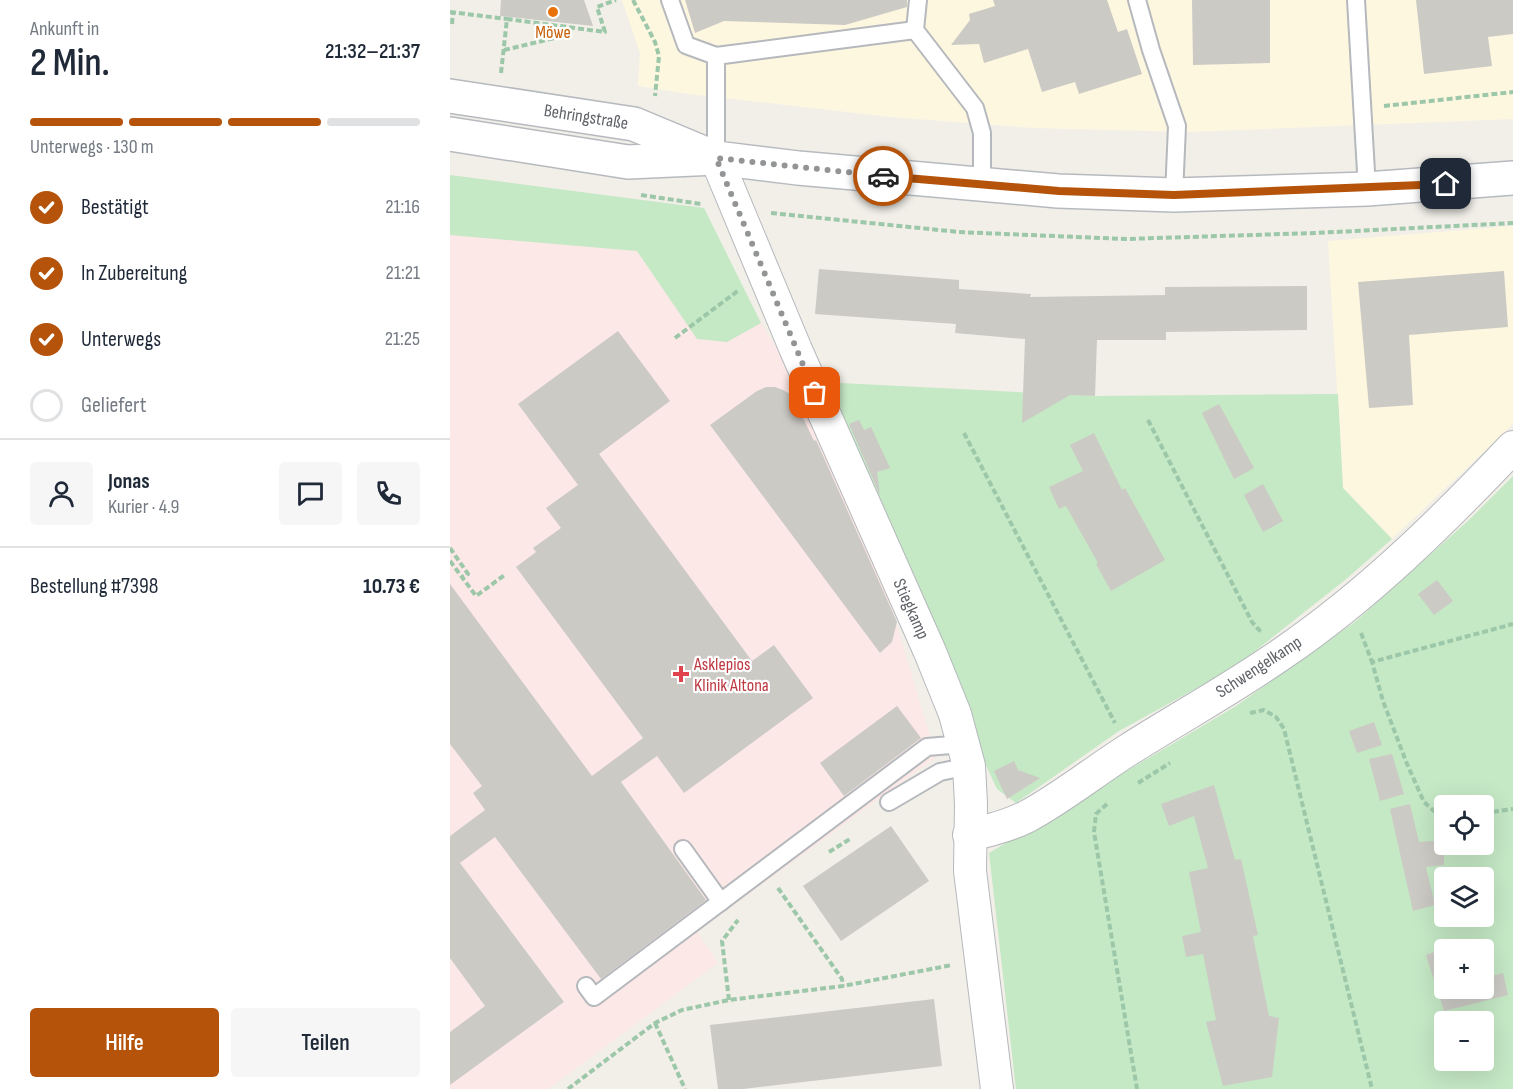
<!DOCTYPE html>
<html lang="de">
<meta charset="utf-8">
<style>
body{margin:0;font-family:"Sofia Sans Condensed",sans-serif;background:#f6f6f7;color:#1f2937;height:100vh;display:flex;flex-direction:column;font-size:22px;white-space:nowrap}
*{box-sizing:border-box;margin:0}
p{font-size:20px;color:#747a83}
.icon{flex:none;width:33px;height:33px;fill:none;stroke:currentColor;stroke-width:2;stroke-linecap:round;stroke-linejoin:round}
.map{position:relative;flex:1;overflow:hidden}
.drawer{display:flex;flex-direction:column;background:#fff;width:450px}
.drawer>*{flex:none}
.tools{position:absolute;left:984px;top:795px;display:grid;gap:12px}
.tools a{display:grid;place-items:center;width:60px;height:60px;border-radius:6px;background:#fff;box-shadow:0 6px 24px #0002;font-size:30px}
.pin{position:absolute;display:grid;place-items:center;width:51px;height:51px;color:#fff;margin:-26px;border-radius:12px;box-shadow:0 3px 9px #0006}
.courier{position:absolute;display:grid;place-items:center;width:60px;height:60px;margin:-30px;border:4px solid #b45309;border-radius:50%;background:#fff;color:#222;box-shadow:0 2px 8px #0007}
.summary em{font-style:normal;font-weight:600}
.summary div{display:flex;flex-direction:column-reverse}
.summary{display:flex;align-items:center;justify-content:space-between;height:102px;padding:0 30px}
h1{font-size:39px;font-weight:600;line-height:45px}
.bar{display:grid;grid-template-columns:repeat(4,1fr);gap:9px 6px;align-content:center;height:72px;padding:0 30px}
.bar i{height:8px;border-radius:4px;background:#e0e1e3}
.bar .on{background:#b45309}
.bar p{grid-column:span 4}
.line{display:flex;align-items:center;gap:15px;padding:0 30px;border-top:2px solid #e0e1e3}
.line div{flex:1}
.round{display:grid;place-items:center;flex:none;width:63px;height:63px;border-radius:6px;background:#f6f6f7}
ol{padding:0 30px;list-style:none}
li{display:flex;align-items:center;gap:18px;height:66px}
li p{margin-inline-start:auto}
li .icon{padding:6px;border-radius:50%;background:#b45309;color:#fff;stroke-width:4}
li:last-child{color:#747a83}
li i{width:33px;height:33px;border:3px solid #e0e1e3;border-radius:50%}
.button{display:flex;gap:12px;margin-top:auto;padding:12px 30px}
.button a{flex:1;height:69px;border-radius:6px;background:#b45309;color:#fff;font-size:24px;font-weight:600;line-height:69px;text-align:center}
.button a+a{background:#f6f6f7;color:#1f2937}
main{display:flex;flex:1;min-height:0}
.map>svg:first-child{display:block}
.commercial{fill:#fef7e0}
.medical{fill:#fce8e6}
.green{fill:#c5e8c5;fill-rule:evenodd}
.building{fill:#cccac5}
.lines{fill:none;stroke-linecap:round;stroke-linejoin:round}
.lane-casing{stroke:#b5b8bc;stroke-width:20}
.street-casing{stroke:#b5b8bc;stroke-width:34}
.secondary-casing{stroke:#b6babf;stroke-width:36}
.path{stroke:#9cc7a9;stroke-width:4;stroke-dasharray:6 3;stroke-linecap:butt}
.lane{stroke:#fff;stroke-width:16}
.street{stroke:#fff;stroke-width:32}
.secondary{stroke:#fff;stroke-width:33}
.done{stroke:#929495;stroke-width:6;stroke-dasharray:0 10.8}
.route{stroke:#b45309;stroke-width:8}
.food-dot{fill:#e8710a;stroke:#fff;stroke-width:2}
.health-dot{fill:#e0444e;stroke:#fff;stroke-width:2}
.labels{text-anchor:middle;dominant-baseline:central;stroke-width:4.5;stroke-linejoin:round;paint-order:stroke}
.food-label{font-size:18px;fill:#c56008;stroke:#fff}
.street-label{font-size:18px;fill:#5f6368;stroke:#fff}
.health-label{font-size:18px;fill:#be3a42;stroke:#fff;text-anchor:start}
</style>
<main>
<section class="drawer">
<div class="summary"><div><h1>2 Min.</h1><p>Ankunft in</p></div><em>21:32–21:37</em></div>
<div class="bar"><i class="on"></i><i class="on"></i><i class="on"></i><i></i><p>Unterwegs · 130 m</p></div>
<ol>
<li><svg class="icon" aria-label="check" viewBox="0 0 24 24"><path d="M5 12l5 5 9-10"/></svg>Bestätigt<p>21:16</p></li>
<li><svg class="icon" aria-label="check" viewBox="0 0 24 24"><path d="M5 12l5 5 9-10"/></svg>In Zubereitung<p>21:21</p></li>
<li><svg class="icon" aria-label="check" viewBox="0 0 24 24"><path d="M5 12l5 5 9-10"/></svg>Unterwegs<p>21:25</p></li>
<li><i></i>Geliefert</li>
</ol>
<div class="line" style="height:108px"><a class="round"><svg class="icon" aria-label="person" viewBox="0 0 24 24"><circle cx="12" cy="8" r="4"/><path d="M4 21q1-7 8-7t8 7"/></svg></a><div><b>Jonas</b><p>Kurier · 4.9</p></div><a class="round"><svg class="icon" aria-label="chat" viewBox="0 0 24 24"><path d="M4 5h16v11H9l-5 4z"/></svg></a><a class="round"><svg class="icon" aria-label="phone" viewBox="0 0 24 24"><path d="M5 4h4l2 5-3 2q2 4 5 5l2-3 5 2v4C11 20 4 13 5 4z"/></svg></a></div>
<div class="line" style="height:78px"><div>Bestellung #7398</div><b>10.73 €</b></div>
<div class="button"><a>Hilfe</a><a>Teilen</a></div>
</section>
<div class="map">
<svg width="1063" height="1089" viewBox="0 0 1063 1089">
<rect width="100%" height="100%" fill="#f1efe8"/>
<g class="commercial">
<polygon points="172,0 1063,0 1063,119 739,132 583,128 440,117 239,94 188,86 190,53"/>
<polygon points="1063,226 1063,424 942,539 893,488 878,241"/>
</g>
<polygon class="medical" points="0,184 278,279 311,323 350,385 437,591 486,757 247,932 268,963 98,1089 0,1089"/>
<g class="green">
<polygon points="0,175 254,208 311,323 277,342 247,339 187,251 0,235"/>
<polygon points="370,382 645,396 888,394 893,488 942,539 895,580 785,667 669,731 566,803 547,789 521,733"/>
<path d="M 1063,476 L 1063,1089 L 566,1089 L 539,853 L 786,706 L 906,621 L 1019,520 ZM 994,806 L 1034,806 L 1034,844 L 994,844 ZM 994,878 L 1034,878 L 1034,916 L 994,916 ZM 994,950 L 1034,950 L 1034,988 L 994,988 ZM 994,1022 L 1034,1022 L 1034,1060 L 994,1060 Z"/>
</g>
<g class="building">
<polygon points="51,0 134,0 143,26 50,16"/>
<polygon points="235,0 457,0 457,7 395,25 274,21 245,33"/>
<polygon points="543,0 657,0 668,32 677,29 692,74 629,94 625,82 592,92 578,49 534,63 529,44 501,45 520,20 519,14 545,6"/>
<polygon points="742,0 820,0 820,63 743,65"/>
<polygon points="966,0 1063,0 1063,34 1038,37 1042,66 974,74"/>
<polygon points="369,269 509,280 509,289 581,294 580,297 715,295 715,287 857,286 857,330 716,332 716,340 647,340 645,396 620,395 572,423 575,339 505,333 506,324 365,314"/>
<polygon points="1054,271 1058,327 959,335 963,405 919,408 908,282"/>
<polygon points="168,331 220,401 149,454 302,661 324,645 363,698 234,793 207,756 171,782 256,900 151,979 45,837 10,863 114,1002 0,1085 0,1032 35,1006 0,958 0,836 35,810 23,793 32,786 0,744 0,584 142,776 193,738 66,567 86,552 83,548 111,528 96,508 128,485 68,404"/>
<polygon points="316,387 325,387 333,390 340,394 345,401 364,441 366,440 447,622 442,642 430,653 260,425 307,391"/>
<polygon points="769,404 804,468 784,479 752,413"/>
<polygon points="409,420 414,430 421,427 440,468 427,472 430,495 399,424"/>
<polygon points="644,433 672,490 675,488 715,560 661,591 646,564 648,563 616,506 609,509 599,487 633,471 620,445"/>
<polygon points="813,484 833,521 813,532 794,495"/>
<polygon points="987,580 1003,601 984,615 968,594"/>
<polygon points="447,706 471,738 394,796 370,763"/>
<polygon points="924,722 932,745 907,753 899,731"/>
<polygon points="942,754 954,794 930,801 919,759"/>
<polygon points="564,761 568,770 590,778 557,799 544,771"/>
<polygon points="764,785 785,860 791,859 808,935 803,936 819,1016 829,1018 822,1077 773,1086 756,1022 766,1020 753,954 736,957 732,936 751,932 739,872 758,868 744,816 719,826 711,804"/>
<polygon points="960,804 969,842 994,840 994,865 976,867 985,905 963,911 940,809"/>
<polygon points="441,826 479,881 391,941 353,886"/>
<polygon points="999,947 1000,950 994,950 994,988 1034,988 1034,978 1053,973 1058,995 994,1011 976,955"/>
<polygon points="484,999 492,1066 293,1089 268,1089 260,1025"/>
</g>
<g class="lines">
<g class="lane-casing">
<g id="lane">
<polyline points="220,0 236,45 266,56"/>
<polyline points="468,0 465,30 525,108 532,133 532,185"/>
<polyline points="687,0 701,50 727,126 724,195"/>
<polyline points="906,0 917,189"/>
<polyline points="266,158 266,56 465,30"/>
<polyline points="439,802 490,772 519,766"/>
<polyline points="233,849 271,902"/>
<polyline points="136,986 144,997 477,747 513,744"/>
</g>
</g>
<g class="street-casing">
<g id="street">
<polyline points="266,158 346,350 480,652 505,714 519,766 521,804 520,871 547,1089"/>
<path d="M 519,835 C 538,831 558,826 576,817 C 610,799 645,771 678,750 C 730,717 783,688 833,653 C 918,595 992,522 1063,447"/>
</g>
</g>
<g class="secondary-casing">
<g id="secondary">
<polyline points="0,96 184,124 256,154"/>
<polyline points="0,134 178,162 266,158 348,168 608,191 724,195 917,189 1063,178"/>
</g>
</g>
<g class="path">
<polyline points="183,0 205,42 209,56 205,96"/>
<polyline points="0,12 57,19"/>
<polyline points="2,24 3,12"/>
<polyline points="54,50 109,37 110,27"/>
<polyline points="51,73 57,19 155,32 147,7 166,0"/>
<polyline points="934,106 1063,92"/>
<polyline points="191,195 251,204"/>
<polyline points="321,213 509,232 676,239 865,233 1063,223"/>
<polyline points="225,338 289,290"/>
<polyline points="698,420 802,622 812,633"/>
<polyline points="514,433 665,723"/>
<polyline points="0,548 18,574 12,577"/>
<polyline points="0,561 26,596 56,574"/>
<polyline points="911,633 922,662"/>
<polyline points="800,713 814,710 826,717 834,729 922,1089"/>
<polyline points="688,783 720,763"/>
<polyline points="657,804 646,814 644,832 687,1089"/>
<polyline points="1034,813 1063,809"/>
<polyline points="994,815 985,812 974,802 957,764 933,701 922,662 1063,624"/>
<polyline points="379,852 400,839"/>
<polyline points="328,888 392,979 393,986"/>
<polyline points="279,1000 272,941 288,920"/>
<polyline points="205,1023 235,1089"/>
<polyline points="118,1089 205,1023 232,1010 279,1000 393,986 502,965"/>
</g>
<use href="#lane" class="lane"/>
<use href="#street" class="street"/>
<use href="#secondary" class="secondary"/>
</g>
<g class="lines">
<polyline class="done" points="365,393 266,158 433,176"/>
<polyline class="route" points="433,176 609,191 724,195 996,184"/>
</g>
<circle class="food-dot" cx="103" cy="12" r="6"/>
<path class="health-dot" d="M228 665h6v6h6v6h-6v6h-6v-6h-6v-6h6z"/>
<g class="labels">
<g class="food-label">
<text x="103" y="32">Möwe</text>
</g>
<g class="street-label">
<text transform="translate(136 117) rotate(9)">Behringstraße</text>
<text transform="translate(461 609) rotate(66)">Stiegkamp</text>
<text transform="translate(809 667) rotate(-33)">Schwengelkamp</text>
</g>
<g class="health-label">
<text x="244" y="664">Asklepios<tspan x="244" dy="21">Klinik Altona</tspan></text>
</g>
</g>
</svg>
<div class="tools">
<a><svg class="icon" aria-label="locate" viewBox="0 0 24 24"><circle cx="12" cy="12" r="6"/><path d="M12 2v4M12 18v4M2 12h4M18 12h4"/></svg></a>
<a><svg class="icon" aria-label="layers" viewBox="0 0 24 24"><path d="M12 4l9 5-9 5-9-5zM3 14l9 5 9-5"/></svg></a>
<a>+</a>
<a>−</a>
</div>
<div class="pin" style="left:365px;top:393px;background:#ea580c"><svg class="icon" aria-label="bag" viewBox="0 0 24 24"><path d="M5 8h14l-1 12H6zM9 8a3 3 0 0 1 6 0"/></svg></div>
<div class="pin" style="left:996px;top:184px;background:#1f2937"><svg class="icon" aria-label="home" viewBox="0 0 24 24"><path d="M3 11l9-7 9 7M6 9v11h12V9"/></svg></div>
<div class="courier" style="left:433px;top:176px"><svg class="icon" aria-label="car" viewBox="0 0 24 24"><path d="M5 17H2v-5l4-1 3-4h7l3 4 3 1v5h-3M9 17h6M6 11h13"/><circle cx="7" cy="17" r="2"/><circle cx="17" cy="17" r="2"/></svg></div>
</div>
</main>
